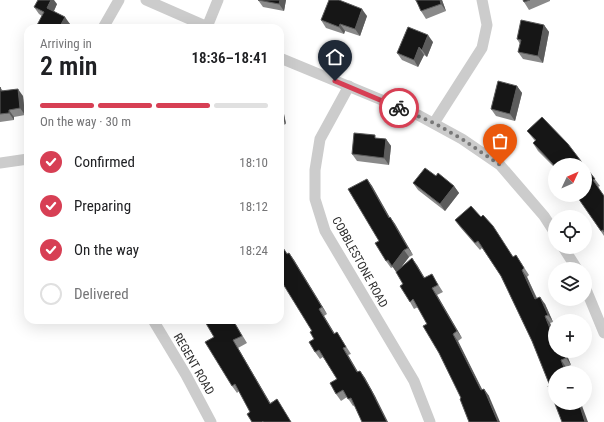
<!DOCTYPE html>
<meta charset="utf-8">
<style>
body{margin:0;font-family:"Roboto Condensed",sans-serif;background:#f2f2f2;color:#202124;height:100vh;display:flex;flex-direction:column;font-size:15px;white-space:nowrap}
*{box-sizing:border-box;margin:0}
p{font-size:13px;color:#757577}
.icon{flex:none;width:22px;height:22px;fill:none;stroke:currentColor;stroke-width:2;stroke-linecap:round;stroke-linejoin:round}
.map{position:relative;flex:1;overflow:hidden}
.panel{position:absolute;left:24px;top:24px;width:260px;height:300px;display:flex;flex-direction:column;background:#fff;border-radius:12px;box-shadow:0 4px 16px #0002}
.panel>*{flex:none}
.needle{width:26px;rotate:46deg}
.fabs{position:absolute;left:548px;top:158px;display:grid;gap:8px}
.fabs a{display:grid;place-items:center;width:44px;height:44px;border-radius:50%;background:#fff;box-shadow:0 4px 16px #0002;font-size:20px}
.pin{position:absolute;display:grid;place-items:center;width:34px;height:34px;color:#fff;margin:-41px -17px;border-radius:50% 50% 50% 0;rotate:-45deg;box-shadow:0 0 4px #0007}
.pin .icon{rotate:45deg}
.courier{position:absolute;display:grid;place-items:center;width:40px;height:40px;margin:-20px;border:3px solid #d73f54;border-radius:50%;background:#fff;color:#222;box-shadow:0 1px 5px #0007}
.overview em{font-style:normal;font-weight:600}
.overview div{display:flex;flex-direction:column-reverse}
.overview{display:flex;align-items:center;justify-content:space-between;height:68px;padding:0 16px}
h1{font-size:26px;font-weight:600;line-height:30px}
.bar{display:grid;grid-template-columns:repeat(4,1fr);gap:6px 4px;align-content:center;height:48px;padding:0 16px}
.bar i{height:5px;border-radius:3px;background:#e0e0e0}
.bar .active{background:#d73f54}
.bar p{grid-column:span 4}
ol{padding:0 16px;list-style:none}
li{display:flex;align-items:center;gap:12px;height:44px}
li p{margin-inline-start:auto}
li .icon{padding:4px;border-radius:50%;background:#d73f54;color:#fff;stroke-width:4}
li:last-child{color:#757577}
li i{width:22px;height:22px;border:2px solid #e0e0e0;border-radius:50%}
.map>svg:first-child{display:block}
.lines{fill:none;stroke-linecap:round;stroke-linejoin:round}
.minor{stroke:#ccc;stroke-width:11}
.wall{fill:#8a8a8a}
.shaded-wall{fill:#5c5c5c}
.building{fill:#161616;stroke:#5c5c5c}
.done{stroke:#787878;stroke-width:4;stroke-dasharray:0 7.2}
.route{stroke:#d73f54;stroke-width:5}
.labels{text-anchor:middle;dominant-baseline:central;stroke-width:4;stroke-linejoin:round;paint-order:stroke}
.street-label{font-size:12px;fill:#2f2f2f;stroke:#fff}
</style>
<div class="map">
<svg width="604" height="422" viewBox="0 0 604 422">
<rect width="100%" height="100%" fill="#fff"/>
<g class="lines">
<g class="minor">
<polyline points="146,0 210,28"/>
<polyline points="207,27 218,0"/>
<polyline points="103,28 119,0"/>
<polyline points="280,58 418,115 462,139 500,165 544,216 555,233"/>
<polyline points="349,86 320,139 315,170 315,199 325,231 414,381 430,422"/>
<polyline points="434,123 482,48 487,25 482,0"/>
<polyline points="0,163 28,159"/>
<polyline points="563,247 577,269"/>
<polyline points="585,287 604,333"/>
<polyline points="153,320 186,375 211,422"/>
</g>
</g>
<g class="wall">
<polygon points="258,0 286,0 284,11 263,7"/>
<polygon points="415,0 442,0 446,11 426,19 421,11 418,4"/>
<polygon points="523,0 550,0 550,1 529,10 524,2"/>
<polygon points="57,4 54,11 70,24 68,28 36,28 36,27 42,16 39,14 34,7"/>
<polygon points="367,16 360,36 345,31 344,34 326,28 321,20"/>
<polygon points="544,25 549,32 543,63 523,59 518,52 520,44 517,39"/>
<polygon points="433,42 427,57 424,55 418,67 402,60 397,53"/>
<polygon points="517,86 522,93 515,121 496,116 491,109"/>
<polygon points="0,87 3,91 23,96 25,115 14,117 14,120 0,122"/>
<polygon points="280,106 283,109 286,124 280,126"/>
<polygon points="542,117 555,165 555,168 538,151 533,143 535,141 527,131"/>
<polygon points="377,138 386,139 391,146 389,165 357,161 352,154"/>
<polygon points="585,166 600,186 598,187 604,196 604,236 583,204 576,195 585,195"/>
<polygon points="436,176 454,186 459,193 445,211 418,190 413,183"/>
<polygon points="367,179 372,186 390,218 390,217 395,224 413,255 409,257 402,266 417,265 424,278 436,281 443,292 437,295 462,338 458,341 482,390 484,389 489,396 461,398 427,324 418,307 414,309 410,302 403,284 396,272 393,267 391,268 386,261 379,241"/>
<polygon points="455,220 514,257 516,255 529,275 527,277 537,298 545,304 553,322 550,323 555,335 555,351 565,351 571,365 566,367 550,386 532,341 501,276 482,248 480,250 460,227"/>
<polygon points="280,243 287,254 289,253 294,260 327,314 324,316 335,334 337,332 342,340 351,354 348,355 358,372 360,371 365,378 376,398 353,406 347,397 341,401 336,394 337,379 323,357 320,359 315,352 314,339 312,331 285,286 284,287 280,282"/>
<polygon points="233,320 247,343 238,348 270,403 277,399 291,422 252,422 250,412 239,391 237,393 232,386 214,337"/>
</g>
<g class="shaded-wall">
<polygon points="51,0 54,0 57,4 52,15 47,8"/>
<polygon points="280,0 286,0 284,11 279,4"/>
<polygon points="440,0 442,0 446,11 441,4"/>
<polygon points="362,9 367,16 360,36 355,29"/>
<polygon points="65,17 70,24 68,28 59,28"/>
<polygon points="340,24 345,31 344,34 339,27"/>
<polygon points="544,25 549,32 543,63 538,56"/>
<polygon points="428,35 433,42 427,57 422,50"/>
<polygon points="419,47 424,55 418,67 414,60"/>
<polygon points="517,86 522,93 515,121 510,114"/>
<polygon points="18,89 23,96 25,115 20,108"/>
<polygon points="280,106 283,109 286,124 281,117 280,112"/>
<polygon points="9,110 14,117 14,120 9,113"/>
<polygon points="386,139 391,146 389,165 384,158"/>
<polygon points="367,179 372,186 394,225 389,218"/>
<polygon points="454,186 459,193 445,211 440,204"/>
<polygon points="390,217 395,224 413,255 408,248"/>
<polygon points="404,250 409,257 397,273 392,266"/>
<polygon points="289,253 294,260 327,314 322,307"/>
<polygon points="412,258 417,265 429,285 424,278"/>
<polygon points="522,270 527,277 540,306 535,299"/>
<polygon points="432,288 437,295 462,338 457,331"/>
<polygon points="540,297 545,304 553,322 548,315"/>
<polygon points="319,309 324,316 339,341 334,334"/>
<polygon points="545,316 550,323 555,335 555,341"/>
<polygon points="453,334 458,341 486,397 481,390"/>
<polygon points="233,340 238,348 275,411 270,404"/>
<polygon points="343,348 348,355 362,379 357,372"/>
<polygon points="563,351 565,351 571,365 566,358"/>
<polygon points="561,360 566,367 568,373 566,373"/>
<polygon points="360,371 365,378 376,398 388,422 387,422"/>
<polygon points="484,389 489,396 500,422 498,422"/>
<polygon points="579,403 581,403 588,422 585,422"/>
</g>
<g class="building">
<polygon points="38,0 51,0 47,8 65,17 59,28 37,28 36,27 44,12 34,7"/>
<polygon points="258,0 280,0 279,4"/>
<polygon points="329,0 339,0 362,9 355,29 340,24 339,27 321,20"/>
<polygon points="416,0 440,0 441,4 421,11"/>
<polygon points="523,0 530,0 524,2"/>
<polygon points="521,20 544,25 538,56 518,52 521,40 517,39"/>
<polygon points="408,27 428,35 422,50 419,47 414,60 397,53"/>
<polygon points="498,81 517,86 510,114 491,109"/>
<polygon points="0,87 1,91 18,89 20,108 9,110 9,113 0,114"/>
<polygon points="542,117 568,144 584,165 555,165 555,167 551,162 533,143 536,140 527,131"/>
<polygon points="354,133 375,135 375,138 386,139 384,158 352,154"/>
<polygon points="585,166 595,179 593,180 604,196 604,232 603,230 601,231 576,195 585,195"/>
<polygon points="425,168 436,176 438,173 454,186 440,204 413,183"/>
<polygon points="367,179 389,218 390,217 408,248 404,250 392,266 388,260 386,261 375,243 379,241 348,189"/>
<polygon points="471,206 481,217 483,215 493,226 513,257 516,255 524,268 522,270 535,299 540,297 548,315 545,316 555,341 555,351 563,351 566,358 561,360 566,373 555,373 555,403 579,403 585,422 562,422 548,386 550,386 532,341 501,276 478,241 475,243 455,220"/>
<polygon points="280,243 287,254 289,253 322,307 319,309 334,334 337,332 346,347 343,348 357,372 360,371 371,390 387,422 362,422 351,398 348,399 343,390 336,394 330,383 337,379 319,350 315,352 309,342 314,339 310,332 312,331 280,279"/>
<polygon points="412,258 424,278 432,274 438,285 432,288 457,331 453,334 481,390 484,389 498,422 469,422 460,399 461,398 439,353 423,326 427,324 413,299 410,302 400,286 403,284 396,272"/>
<polygon points="204,320 233,320 242,336 233,340 270,404 277,399 291,422 263,422 263,421 262,422 252,422 247,414 250,412 235,384 232,386 205,342 214,337"/>
</g>
<g class="lines">
<polyline class="done" points="399,108 434,123 462,139 500,165"/>
<polyline class="route" points="335,81 399,108"/>
</g>
<g class="labels">
<g class="street-label">
<text transform="translate(360 262) rotate(61)">COBBLESTONE ROAD</text>
<text transform="translate(194 364) rotate(60)">REGENT ROAD</text>
</g>
</g>
</svg>
<div class="fabs">
<a><svg class="needle" viewBox="-14 -14 28 28"><path d="M0-13l5 13h-10z" fill="#e53935"/><path d="M0 13l5-13h-10z" fill="#757577"/></svg></a>
<a><svg class="icon" aria-label="locate" viewBox="0 0 24 24"><circle cx="12" cy="12" r="6"/><path d="M12 2v4M12 18v4M2 12h4M18 12h4"/></svg></a>
<a><svg class="icon" aria-label="layers" viewBox="0 0 24 24"><path d="M12 4l9 5-9 5-9-5zM3 14l9 5 9-5"/></svg></a>
<a>+</a>
<a>−</a>
</div>
<div class="pin" style="left:500px;top:165px;background:#ea580c"><svg class="icon" aria-label="bag" viewBox="0 0 24 24"><path d="M5 8h14l-1 12H6zM9 8a3 3 0 0 1 6 0"/></svg></div>
<div class="pin" style="left:335px;top:81px;background:#1f2937"><svg class="icon" aria-label="home" viewBox="0 0 24 24"><path d="M3 11l9-7 9 7M6 9v11h12V9"/></svg></div>
<div class="courier" style="left:399px;top:108px"><svg class="icon" aria-label="bike" viewBox="0 0 24 24"><circle cx="6" cy="16" r="4"/><circle cx="18" cy="16" r="4"/><path d="M6 16l4-8h5l3 8M10 8l3 8H6M13 5h3"/></svg></div>
<section class="panel">
<div class="overview"><div><h1>2 min</h1><p>Arriving in</p></div><em>18:36–18:41</em></div>
<div class="bar"><i class="active"></i><i class="active"></i><i class="active"></i><i></i><p>On the way · 30 m</p></div>
<ol>
<li><svg class="icon" aria-label="check" viewBox="0 0 24 24"><path d="M5 12l5 5 9-10"/></svg>Confirmed<p>18:10</p></li>
<li><svg class="icon" aria-label="check" viewBox="0 0 24 24"><path d="M5 12l5 5 9-10"/></svg>Preparing<p>18:12</p></li>
<li><svg class="icon" aria-label="check" viewBox="0 0 24 24"><path d="M5 12l5 5 9-10"/></svg>On the way<p>18:24</p></li>
<li><i></i>Delivered</li>
</ol>
</section>
</div>
